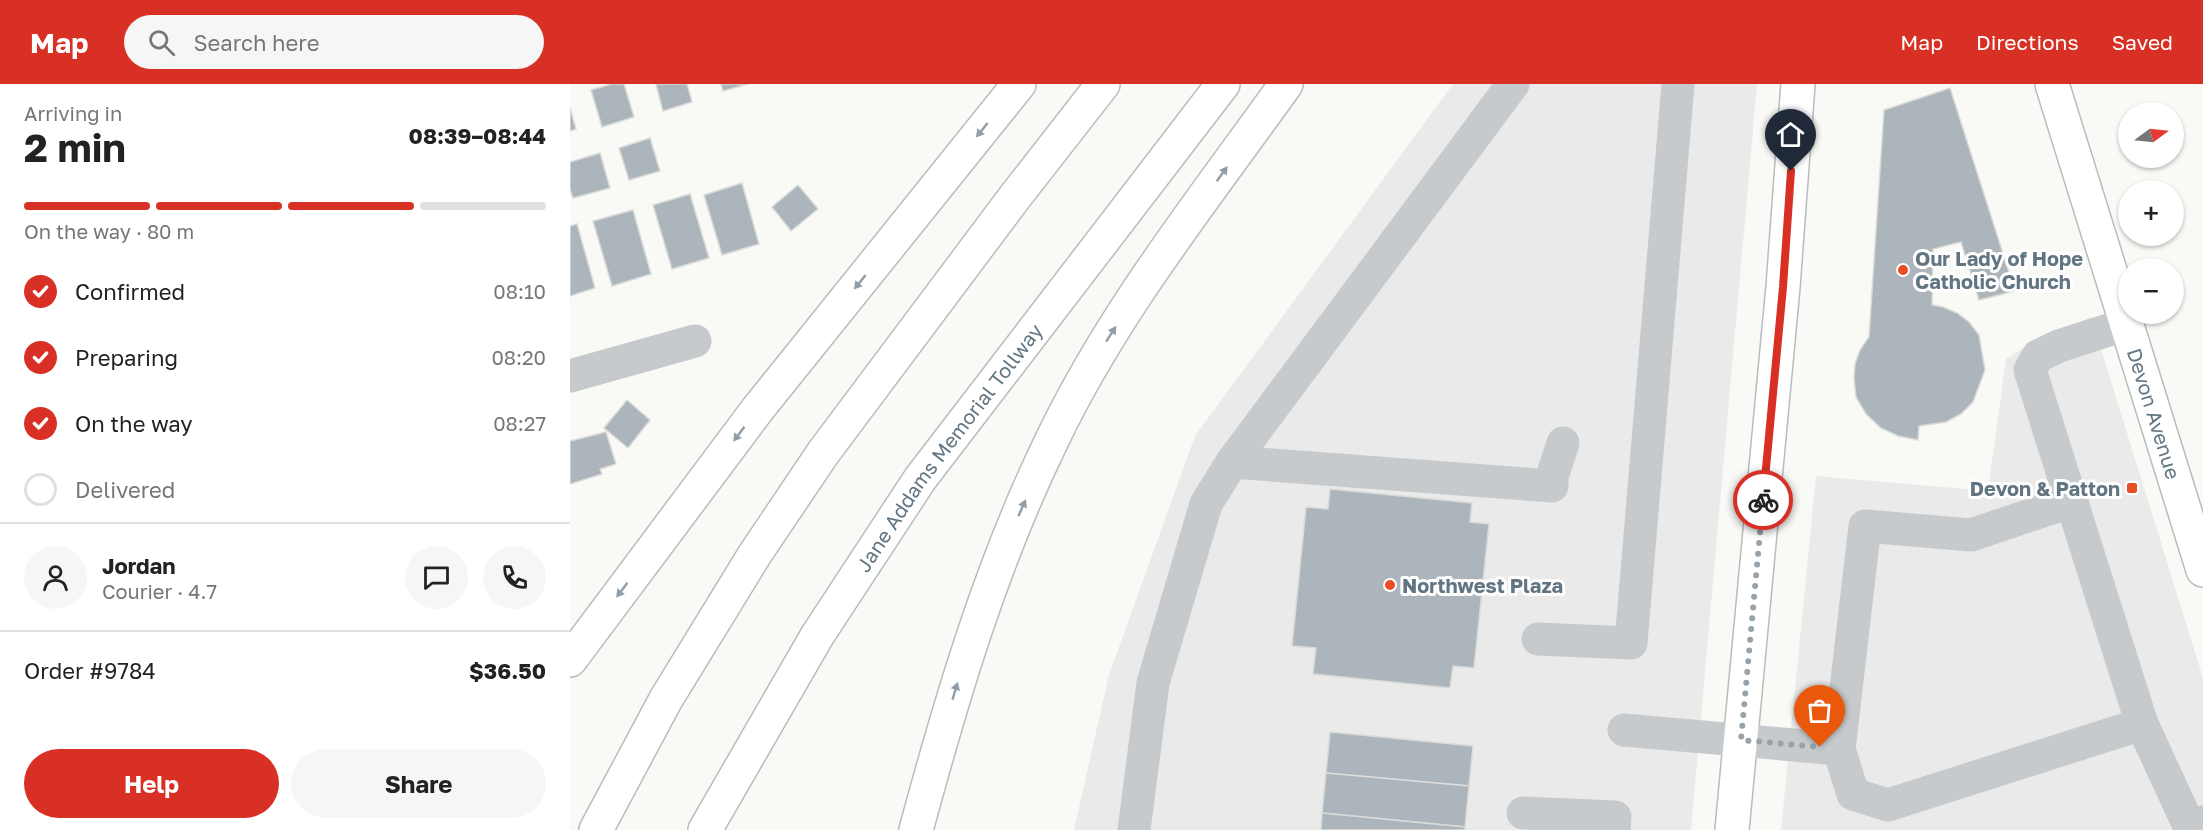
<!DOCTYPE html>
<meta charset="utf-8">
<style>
body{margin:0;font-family:"Golos Text",sans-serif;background:#f6f6f6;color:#222;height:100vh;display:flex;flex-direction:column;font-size:22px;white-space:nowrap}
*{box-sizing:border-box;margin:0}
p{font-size:20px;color:#767676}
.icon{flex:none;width:33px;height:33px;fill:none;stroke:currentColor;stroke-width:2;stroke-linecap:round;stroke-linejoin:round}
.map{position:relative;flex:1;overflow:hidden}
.panel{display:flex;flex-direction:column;background:#fff;width:570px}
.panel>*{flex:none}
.needle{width:39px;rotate:75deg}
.fabs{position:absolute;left:1548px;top:18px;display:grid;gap:12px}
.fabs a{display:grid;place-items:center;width:66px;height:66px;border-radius:50%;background:#fff;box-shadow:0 2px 4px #0004;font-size:30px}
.pin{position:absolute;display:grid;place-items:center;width:51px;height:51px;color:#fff;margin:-62px -26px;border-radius:50% 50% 50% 0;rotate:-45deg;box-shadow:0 0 6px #0007}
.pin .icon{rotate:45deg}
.courier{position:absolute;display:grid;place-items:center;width:60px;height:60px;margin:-30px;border:4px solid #d93025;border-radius:50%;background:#fff;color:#222;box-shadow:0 2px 8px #0007}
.head em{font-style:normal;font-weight:700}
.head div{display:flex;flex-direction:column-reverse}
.head{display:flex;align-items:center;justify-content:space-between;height:102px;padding:0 24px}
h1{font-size:39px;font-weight:700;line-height:45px}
.bar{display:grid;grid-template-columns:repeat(4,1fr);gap:9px 6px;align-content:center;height:72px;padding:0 24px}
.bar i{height:8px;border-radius:4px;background:#e0e0e0}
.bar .on{background:#d93025}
.bar p{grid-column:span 4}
.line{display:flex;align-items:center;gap:15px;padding:0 24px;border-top:2px solid #e0e0e0}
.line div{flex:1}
.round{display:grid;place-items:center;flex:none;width:63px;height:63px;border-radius:32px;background:#f6f6f6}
ol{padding:0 24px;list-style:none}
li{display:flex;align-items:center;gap:18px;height:66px}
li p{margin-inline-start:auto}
li .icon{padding:6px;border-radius:50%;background:#d93025;color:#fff;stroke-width:4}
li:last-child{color:#767676}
li i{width:33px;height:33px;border:3px solid #e0e0e0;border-radius:50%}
.cta{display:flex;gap:12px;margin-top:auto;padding:12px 24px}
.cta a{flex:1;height:69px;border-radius:36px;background:#d93025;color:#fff;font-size:24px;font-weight:700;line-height:69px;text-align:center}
.cta a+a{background:#f6f6f6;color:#222}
header{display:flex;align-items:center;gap:36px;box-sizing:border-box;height:84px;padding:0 30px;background:#d93025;color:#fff}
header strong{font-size:28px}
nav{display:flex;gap:33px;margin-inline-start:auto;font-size:21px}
.search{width:420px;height:54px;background:#f6f6f6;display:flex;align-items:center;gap:15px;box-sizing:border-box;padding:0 21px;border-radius:33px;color:#767676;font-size:22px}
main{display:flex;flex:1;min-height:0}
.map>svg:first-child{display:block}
.built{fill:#e9eae9}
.building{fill:#acb5bb;stroke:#dadad8;stroke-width:1.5}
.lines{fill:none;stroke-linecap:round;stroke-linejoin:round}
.major-casing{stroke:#b7bcc0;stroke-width:36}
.highway-casing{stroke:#b8bcbf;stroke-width:36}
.minor{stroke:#c6cacd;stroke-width:33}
.major{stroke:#fff;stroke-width:33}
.highway{stroke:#fff;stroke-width:33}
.oneway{fill:#919ea8}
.done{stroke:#97a3ab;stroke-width:6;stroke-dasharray:0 10.8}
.route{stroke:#d93025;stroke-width:8}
.poi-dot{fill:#ea4d25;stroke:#fff;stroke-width:2}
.labels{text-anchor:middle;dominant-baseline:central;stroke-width:6;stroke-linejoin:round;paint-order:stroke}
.poi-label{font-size:20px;font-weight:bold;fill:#627582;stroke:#fff;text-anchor:start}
.street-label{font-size:20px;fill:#627582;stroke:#fff}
</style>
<header>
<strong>Map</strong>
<div class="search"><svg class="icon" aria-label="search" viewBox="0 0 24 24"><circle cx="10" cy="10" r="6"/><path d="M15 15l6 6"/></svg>Search here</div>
<nav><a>Map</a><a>Directions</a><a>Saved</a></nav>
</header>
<main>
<section class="panel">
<div class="head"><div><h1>2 min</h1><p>Arriving in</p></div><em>08:39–08:44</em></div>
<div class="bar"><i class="on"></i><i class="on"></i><i class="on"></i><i></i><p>On the way · 80 m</p></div>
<ol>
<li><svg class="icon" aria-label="check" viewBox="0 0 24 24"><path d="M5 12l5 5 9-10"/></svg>Confirmed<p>08:10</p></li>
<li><svg class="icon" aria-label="check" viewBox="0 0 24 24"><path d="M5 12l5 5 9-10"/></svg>Preparing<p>08:20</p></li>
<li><svg class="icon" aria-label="check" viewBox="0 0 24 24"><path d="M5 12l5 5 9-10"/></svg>On the way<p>08:27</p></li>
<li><i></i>Delivered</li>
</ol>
<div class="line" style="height:108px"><a class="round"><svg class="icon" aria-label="person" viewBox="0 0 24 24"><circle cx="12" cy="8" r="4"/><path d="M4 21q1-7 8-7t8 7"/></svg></a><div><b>Jordan</b><p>Courier · 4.7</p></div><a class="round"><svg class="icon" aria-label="chat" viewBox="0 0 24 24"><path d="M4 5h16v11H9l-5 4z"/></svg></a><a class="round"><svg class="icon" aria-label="phone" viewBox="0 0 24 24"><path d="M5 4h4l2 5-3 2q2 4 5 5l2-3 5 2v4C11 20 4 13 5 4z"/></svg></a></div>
<div class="line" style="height:78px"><div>Order #9784</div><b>$36.50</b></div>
<div class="cta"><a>Help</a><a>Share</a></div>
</section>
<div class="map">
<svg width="1633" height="746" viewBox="0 0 1633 746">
<rect width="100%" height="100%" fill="#f9f9f6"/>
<g class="built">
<polygon points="883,0 1187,0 1121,746 504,746 539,591 625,352"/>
<polygon points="1521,233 1633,594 1633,746 1211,746 1246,392 1418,407 1436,275 1468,255"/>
</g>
<g class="building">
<polygon points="42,0 54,0 64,33 32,43 21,6"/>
<polygon points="86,0 117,0 122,18 93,27"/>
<polygon points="151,0 178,0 153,7"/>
<polygon points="1380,4 1445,207 1409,216 1391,158 1363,165 1362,221 1373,223 1387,229 1399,238 1409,251 1415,286 1403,318 1391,330 1376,338 1349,342 1348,356 1328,352 1311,344 1296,330 1286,313 1284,294 1285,280 1290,266 1299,253 1314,26"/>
<polygon points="0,24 6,45 0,47"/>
<polygon points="80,54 90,87 59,96 49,64"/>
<polygon points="30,69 40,104 3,114 0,105 0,78"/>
<polygon points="172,99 189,160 152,171 134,111"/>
<polygon points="228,101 248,125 221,147 202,123"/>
<polygon points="120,110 139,174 102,185 83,121"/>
<polygon points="63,126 81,190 42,202 23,137"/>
<polygon points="7,140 25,204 0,212 0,142"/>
<polygon points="57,316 80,336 58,364 34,344"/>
<polygon points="36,348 46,380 30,385 32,390 0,400 0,357"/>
<polygon points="760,405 902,419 900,438 919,440 904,584 883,582 880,604 743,590 746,564 722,562 736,423 758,425"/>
<polygon points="760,648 903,662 899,702 756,689"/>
<polygon points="756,689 899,702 895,743 752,729"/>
<polygon points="752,729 895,743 895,746 751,746"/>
</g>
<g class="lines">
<g class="major-casing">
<g id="major">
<path id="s1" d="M 1482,0 L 1633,486"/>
<polyline points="1162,746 1213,203 1228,0"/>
</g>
</g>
<g class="highway-casing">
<g id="highway">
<polyline points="0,576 187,326 449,0"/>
<polyline points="26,746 96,615 185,470 253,369 444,114 533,0"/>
<path id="s2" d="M 135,746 L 247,552 L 350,395 L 653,0"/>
<path d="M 346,746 C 382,613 421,481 482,356 C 543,228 634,115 716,0"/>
</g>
</g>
<g class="minor">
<polyline points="1557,240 1489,262 1468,272 1460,286 1572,640 1620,744 1633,738"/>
<polyline points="0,292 125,257"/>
<polyline points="662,378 982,402 982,393 993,359"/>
<polyline points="1502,417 1401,451 1295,442 1269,665 1283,710 1318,721 1572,640"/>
<polyline points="968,555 1061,559 1108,0"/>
<polyline points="1054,646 1269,665"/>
<polyline points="953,729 1045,733 1044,746"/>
<polyline points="564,746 583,599 636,420 662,378 943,0"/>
</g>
<use href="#major" class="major"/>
<use href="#highway" class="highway"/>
</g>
<defs><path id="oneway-solid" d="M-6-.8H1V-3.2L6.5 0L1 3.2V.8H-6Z" transform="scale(1.5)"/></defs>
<g class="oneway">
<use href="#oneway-solid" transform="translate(412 46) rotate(129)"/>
<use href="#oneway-solid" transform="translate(652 90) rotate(-54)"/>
<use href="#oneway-solid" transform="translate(290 198) rotate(129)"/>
<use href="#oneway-solid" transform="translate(541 250) rotate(-57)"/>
<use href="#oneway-solid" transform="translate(169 350) rotate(127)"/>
<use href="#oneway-solid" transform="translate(452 424) rotate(-66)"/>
<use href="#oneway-solid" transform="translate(52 506) rotate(127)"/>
<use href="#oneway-solid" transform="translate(385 607) rotate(-74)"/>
</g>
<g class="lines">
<polyline class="done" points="1193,416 1171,656 1250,663"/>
<polyline class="route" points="1193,416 1213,203 1221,87"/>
</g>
<g class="poi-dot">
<circle cx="1333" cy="186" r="6"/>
<rect x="1556" y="398" width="12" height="12" rx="3"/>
<circle cx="820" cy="501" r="6"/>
</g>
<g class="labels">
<g class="poi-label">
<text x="1345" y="174">Our Lady of Hope<tspan x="1345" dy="23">Catholic Church</tspan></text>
<text x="1550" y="404" text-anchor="end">Devon &amp; Patton</text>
<text x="832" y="501">Northwest Plaza</text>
</g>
<g class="street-label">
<text stroke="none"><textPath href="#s1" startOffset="345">Devon Avenue</textPath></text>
<text stroke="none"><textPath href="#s2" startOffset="454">Jane Addams Memorial Tollway</textPath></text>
</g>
</g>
</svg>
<div class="fabs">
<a><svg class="needle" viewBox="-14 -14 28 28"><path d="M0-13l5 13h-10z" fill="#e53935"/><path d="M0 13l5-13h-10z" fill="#767676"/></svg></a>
<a>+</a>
<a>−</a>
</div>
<div class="pin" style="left:1250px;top:663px;background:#ea580c"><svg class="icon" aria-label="bag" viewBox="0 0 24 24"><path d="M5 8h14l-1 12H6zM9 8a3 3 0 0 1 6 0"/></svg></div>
<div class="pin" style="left:1221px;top:87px;background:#1f2937"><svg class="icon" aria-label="home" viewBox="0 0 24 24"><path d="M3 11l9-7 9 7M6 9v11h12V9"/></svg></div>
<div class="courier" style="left:1193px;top:416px"><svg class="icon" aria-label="bike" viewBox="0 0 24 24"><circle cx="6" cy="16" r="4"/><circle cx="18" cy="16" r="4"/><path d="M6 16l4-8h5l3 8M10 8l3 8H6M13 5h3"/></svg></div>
</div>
</main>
